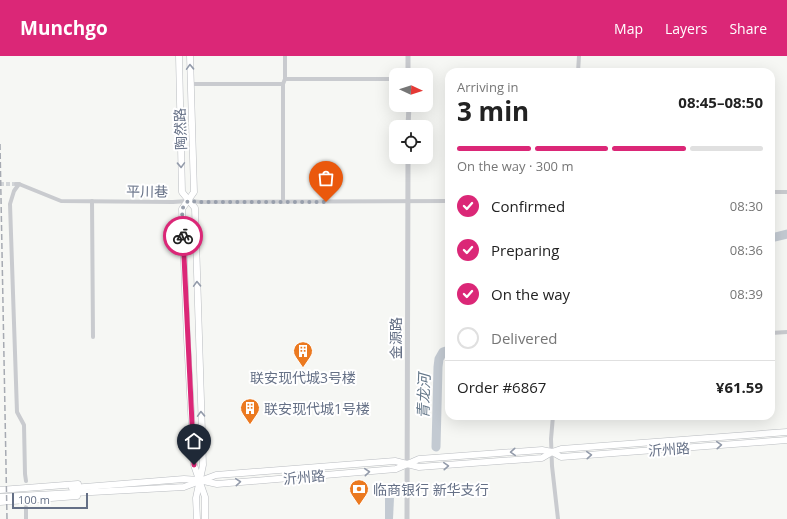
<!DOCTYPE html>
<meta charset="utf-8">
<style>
body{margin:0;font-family:"Open Sans","Noto Sans SC",sans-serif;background:#f6f6f6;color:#222;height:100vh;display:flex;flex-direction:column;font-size:15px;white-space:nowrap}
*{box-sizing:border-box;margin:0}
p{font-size:13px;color:#767676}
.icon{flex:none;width:22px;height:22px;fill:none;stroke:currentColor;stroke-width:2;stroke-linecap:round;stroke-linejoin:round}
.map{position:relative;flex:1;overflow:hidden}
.panel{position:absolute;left:445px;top:12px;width:330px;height:352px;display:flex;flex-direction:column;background:#fff;border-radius:12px;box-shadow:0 4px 16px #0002}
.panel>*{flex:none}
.needle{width:26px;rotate:93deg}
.tools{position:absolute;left:389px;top:12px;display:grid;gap:8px}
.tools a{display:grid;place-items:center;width:44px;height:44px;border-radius:8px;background:#fff;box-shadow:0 4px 16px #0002;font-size:20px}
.scale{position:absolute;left:12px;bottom:10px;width:76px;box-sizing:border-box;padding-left:4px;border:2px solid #657086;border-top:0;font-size:11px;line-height:14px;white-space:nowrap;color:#657086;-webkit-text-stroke:3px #fff;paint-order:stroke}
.pin{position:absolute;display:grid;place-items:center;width:34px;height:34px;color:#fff;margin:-41px -17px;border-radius:50% 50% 50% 0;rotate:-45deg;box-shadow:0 0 4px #0007}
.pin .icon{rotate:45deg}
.courier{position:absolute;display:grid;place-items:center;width:40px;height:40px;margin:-20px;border:3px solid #db2777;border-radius:50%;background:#fff;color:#222;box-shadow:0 1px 5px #0007}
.overview em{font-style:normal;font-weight:700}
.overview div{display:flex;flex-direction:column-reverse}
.overview{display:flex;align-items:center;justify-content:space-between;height:68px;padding:0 12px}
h1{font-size:26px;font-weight:700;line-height:30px}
.bar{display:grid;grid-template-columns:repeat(4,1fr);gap:6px 4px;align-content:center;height:48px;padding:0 12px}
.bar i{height:5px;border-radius:3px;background:#e0e0e0}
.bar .current{background:#db2777}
.bar p{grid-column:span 4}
.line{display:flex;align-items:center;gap:10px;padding:0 12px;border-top:1px solid #e0e0e0}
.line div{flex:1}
ol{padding:0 12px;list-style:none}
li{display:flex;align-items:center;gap:12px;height:44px}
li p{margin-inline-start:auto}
li .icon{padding:4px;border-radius:50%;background:#db2777;color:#fff;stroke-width:4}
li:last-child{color:#767676}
li i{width:22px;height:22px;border:2px solid #e0e0e0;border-radius:50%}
header{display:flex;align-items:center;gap:24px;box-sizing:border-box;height:56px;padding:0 20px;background:#db2777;color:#fff}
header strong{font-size:19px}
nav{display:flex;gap:22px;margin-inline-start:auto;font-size:14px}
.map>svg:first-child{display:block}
.water{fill:#c3cad2}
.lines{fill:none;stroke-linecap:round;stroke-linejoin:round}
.river{stroke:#c3cad2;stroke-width:9}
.minor-tunnel{stroke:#d2d5d8;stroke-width:4;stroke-dasharray:4 2;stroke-linecap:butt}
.primary-casing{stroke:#b9bcc0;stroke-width:7}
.minor{stroke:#c9cbcf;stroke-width:4}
.tertiary{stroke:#c9cbcf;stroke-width:5}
.primary{stroke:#fff;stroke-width:6}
.rail{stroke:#a6aab2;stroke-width:1.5;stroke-dasharray:6 3;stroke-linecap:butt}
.oneway{stroke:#939baa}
.done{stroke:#989fac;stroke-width:4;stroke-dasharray:0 7.2}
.route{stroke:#db2777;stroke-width:5}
.labels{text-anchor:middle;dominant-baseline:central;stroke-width:4;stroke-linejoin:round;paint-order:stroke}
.street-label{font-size:14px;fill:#657086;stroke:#fff}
.poi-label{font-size:14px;fill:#657086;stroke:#fff;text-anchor:start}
.water-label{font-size:15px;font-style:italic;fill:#65788a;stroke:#fff}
</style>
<header>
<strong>Munchgo</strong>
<nav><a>Map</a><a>Layers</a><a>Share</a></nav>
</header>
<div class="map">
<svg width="787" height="463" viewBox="0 0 787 463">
<rect width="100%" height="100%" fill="#f6f7f4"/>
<polygon class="water" points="385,442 394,442 393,463 385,463"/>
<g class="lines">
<g class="river">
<polyline points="771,182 787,178"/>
<polyline points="436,391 438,311 439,303 443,296 449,294"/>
</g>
<polyline class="minor-tunnel" points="0,128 16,128"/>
<g class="primary-casing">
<g id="primary">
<polyline points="179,0 182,136 195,152 203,409 196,442 197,463"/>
<polyline points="190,0 194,136 182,153 187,282 194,409 205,441 205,463"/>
<polyline points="72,432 184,423 199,424 217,428 396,413 419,403 542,394 552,396 561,401 787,384"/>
<polyline points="0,434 78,428"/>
<polyline points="0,441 184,431 216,419 395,405 419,411 542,402 552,396 561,393 787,376"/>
<polyline points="0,446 77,440"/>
</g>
</g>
<g class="minor">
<polyline points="578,16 579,0"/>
<polyline points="285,23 396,23"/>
<polyline points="191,28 283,28"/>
<polyline points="16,128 19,128 61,145 173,146 188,145 201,146 449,145"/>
<polyline points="19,128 14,135 10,148 17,356 24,369 25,418 26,425"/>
<polyline points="771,136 787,136"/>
<polyline points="92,145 93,281"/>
<polyline points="283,146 283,28 285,23 285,0"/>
<polyline points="771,277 787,276"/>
<polyline points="553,360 551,383 552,410 558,463"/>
<polyline points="26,451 26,463"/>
</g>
<g class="tertiary">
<polyline points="408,19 408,0"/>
<polyline points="408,71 409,49"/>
<polyline points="407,463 408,101"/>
</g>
<use href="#primary" class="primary"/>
<polyline class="rail" points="0,88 7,463"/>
</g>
<defs><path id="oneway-chevron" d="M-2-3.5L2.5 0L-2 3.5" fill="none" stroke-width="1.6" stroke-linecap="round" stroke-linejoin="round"/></defs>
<g class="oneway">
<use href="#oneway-chevron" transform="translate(190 11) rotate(-92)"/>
<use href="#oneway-chevron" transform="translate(181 109) rotate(88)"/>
<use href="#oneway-chevron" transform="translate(197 228) rotate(-92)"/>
<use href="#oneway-chevron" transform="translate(201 358) rotate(-92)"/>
<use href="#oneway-chevron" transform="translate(719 389) rotate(-4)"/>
<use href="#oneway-chevron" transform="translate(513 396) rotate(176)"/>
<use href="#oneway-chevron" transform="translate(589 399) rotate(-4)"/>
<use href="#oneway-chevron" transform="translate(446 410) rotate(-4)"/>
<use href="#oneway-chevron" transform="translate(367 416) rotate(-5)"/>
<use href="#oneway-chevron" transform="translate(238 426) rotate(-5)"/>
</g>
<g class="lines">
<polyline class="done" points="183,180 182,153 188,145 201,146 326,146"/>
<polyline class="route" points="183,180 194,409"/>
</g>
<defs>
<g id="building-pin" transform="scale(1)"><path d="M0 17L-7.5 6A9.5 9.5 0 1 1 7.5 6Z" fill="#eb7920" stroke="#fff"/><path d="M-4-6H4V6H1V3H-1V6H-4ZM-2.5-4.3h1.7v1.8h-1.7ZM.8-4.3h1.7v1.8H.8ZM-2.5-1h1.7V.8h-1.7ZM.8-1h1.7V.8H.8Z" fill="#fff"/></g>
<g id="bank-pin" transform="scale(1)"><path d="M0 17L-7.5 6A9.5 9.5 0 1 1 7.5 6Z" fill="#eb7920" stroke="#fff"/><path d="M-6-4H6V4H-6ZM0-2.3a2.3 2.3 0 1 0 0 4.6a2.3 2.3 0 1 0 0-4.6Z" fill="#fff"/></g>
</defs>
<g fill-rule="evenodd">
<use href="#building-pin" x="303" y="295"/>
<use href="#building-pin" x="250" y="352"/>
<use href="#bank-pin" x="359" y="433"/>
</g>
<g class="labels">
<g class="street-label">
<text transform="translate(180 73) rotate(-92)">陶然路</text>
<text transform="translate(147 135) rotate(1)">平川巷</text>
<text transform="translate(395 282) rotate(-90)">金源路</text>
<text transform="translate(669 393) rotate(-4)">沂州路</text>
<text transform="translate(304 421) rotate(-5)">沂州路</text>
</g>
<g class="poi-label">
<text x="303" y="321" text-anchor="middle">联安现代城3号楼</text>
<text x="264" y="352">联安现代城1号楼</text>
<text x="373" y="433">临商银行 新华支行</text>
</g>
<g class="water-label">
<text transform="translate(423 340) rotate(-88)">青龙河</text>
</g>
</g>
</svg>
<div class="tools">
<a><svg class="needle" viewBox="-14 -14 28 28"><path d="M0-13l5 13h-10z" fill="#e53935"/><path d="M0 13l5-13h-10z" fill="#767676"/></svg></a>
<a><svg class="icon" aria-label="locate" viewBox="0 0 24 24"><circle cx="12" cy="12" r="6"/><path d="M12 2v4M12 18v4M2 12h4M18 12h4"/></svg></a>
</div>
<div class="scale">100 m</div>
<div class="pin" style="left:326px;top:146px;background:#ea580c"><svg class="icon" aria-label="bag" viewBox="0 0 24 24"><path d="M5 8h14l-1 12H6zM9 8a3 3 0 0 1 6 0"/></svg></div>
<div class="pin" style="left:194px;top:409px;background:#1f2937"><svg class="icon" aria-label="home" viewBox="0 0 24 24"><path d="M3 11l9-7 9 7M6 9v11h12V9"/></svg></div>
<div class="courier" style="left:183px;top:180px"><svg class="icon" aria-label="bike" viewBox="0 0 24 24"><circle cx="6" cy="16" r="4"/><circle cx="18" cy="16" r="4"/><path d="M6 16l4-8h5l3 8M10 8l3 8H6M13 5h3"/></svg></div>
<section class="panel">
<div class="overview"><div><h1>3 min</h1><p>Arriving in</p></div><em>08:45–08:50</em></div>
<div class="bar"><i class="current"></i><i class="current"></i><i class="current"></i><i></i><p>On the way · 300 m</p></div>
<ol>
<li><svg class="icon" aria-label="check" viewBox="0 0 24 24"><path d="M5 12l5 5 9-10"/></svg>Confirmed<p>08:30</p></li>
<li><svg class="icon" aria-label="check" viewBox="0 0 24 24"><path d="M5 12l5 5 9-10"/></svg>Preparing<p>08:36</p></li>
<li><svg class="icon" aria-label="check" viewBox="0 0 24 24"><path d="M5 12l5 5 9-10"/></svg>On the way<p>08:39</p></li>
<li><i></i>Delivered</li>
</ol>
<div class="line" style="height:52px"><div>Order #6867</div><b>¥61.59</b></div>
</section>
</div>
